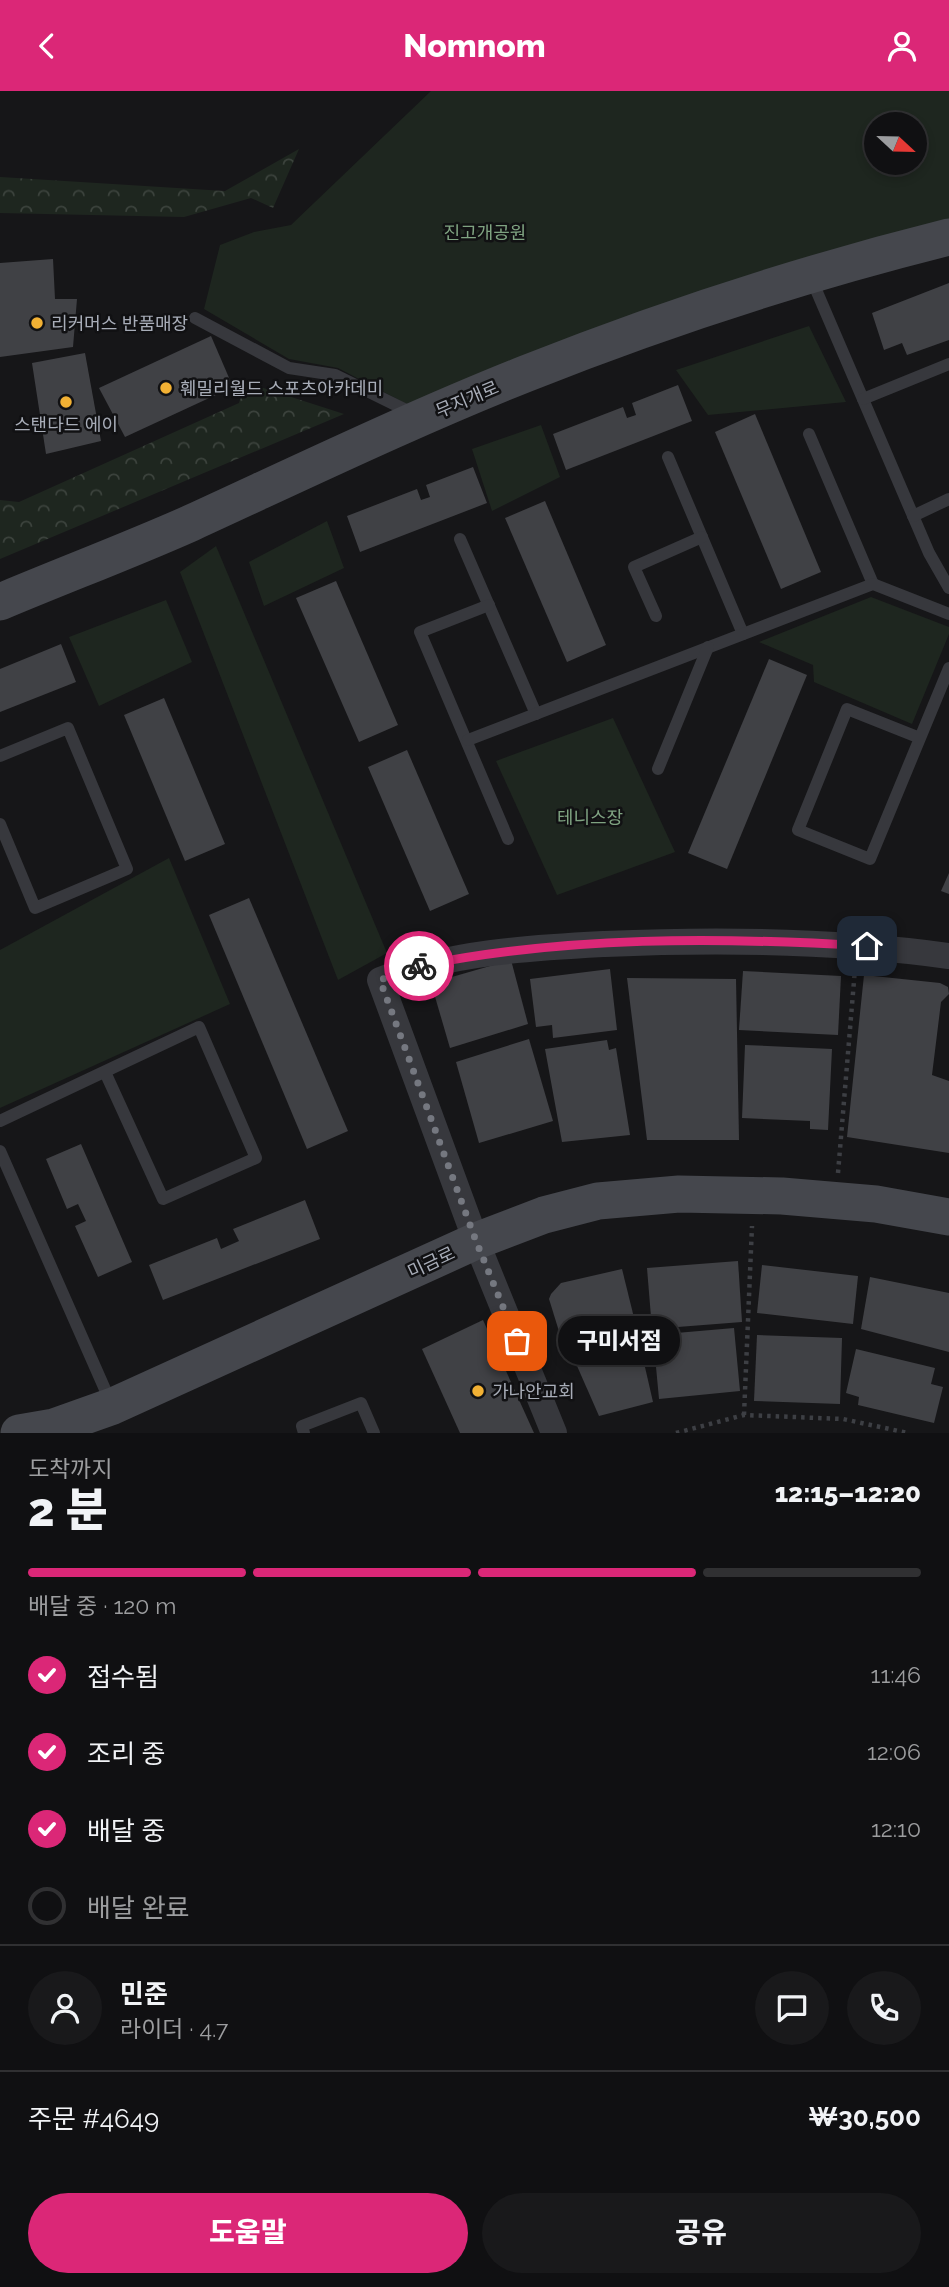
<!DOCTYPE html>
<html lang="ko">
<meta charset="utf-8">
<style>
body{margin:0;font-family:Raleway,"Noto Sans KR",sans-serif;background:#19191b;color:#f1f3f6;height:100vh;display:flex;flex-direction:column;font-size:26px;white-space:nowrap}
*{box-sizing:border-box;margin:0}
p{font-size:23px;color:#9c9d9f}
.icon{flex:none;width:38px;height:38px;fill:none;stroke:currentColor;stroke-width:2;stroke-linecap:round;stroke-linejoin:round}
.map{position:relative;height:1342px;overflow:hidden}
.drawer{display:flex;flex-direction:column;background:#101012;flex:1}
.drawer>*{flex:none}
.needle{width:46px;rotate:112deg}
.buttons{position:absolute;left:864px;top:21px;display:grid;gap:14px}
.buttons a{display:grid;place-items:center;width:63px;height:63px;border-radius:50%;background:#101012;box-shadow:0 4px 10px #0003,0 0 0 2px #303032;font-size:35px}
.pin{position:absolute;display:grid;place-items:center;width:60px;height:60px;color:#fff;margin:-30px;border-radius:14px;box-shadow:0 4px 10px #0006}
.courier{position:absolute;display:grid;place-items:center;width:70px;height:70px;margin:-35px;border:5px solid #db2777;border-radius:50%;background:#fff;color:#222;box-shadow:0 2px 9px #0007}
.bubble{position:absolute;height:49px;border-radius:24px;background:#101012;box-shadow:0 4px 10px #0003,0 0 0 2px #303032;font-size:23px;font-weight:800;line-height:49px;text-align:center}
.head em{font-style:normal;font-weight:800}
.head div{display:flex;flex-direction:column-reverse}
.head{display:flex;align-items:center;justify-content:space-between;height:119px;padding:0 28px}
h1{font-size:46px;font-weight:800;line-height:52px}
.bar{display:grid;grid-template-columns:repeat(4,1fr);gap:10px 7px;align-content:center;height:84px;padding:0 28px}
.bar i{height:9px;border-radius:5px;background:#303032}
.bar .selected{background:#db2777}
.bar p{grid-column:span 4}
.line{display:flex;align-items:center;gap:18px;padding:0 28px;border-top:2px solid #303032}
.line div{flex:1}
.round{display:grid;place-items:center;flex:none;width:74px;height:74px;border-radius:37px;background:#19191b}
ol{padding:0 28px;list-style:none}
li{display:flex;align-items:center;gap:21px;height:77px}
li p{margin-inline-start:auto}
li .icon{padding:7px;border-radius:50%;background:#db2777;color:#fff;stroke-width:4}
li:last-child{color:#9c9d9f}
li i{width:38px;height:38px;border:4px solid #303032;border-radius:50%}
.action{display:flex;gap:14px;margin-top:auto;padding:14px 28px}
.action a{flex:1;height:80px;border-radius:42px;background:#db2777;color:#fff;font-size:28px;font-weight:800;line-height:80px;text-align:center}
.action a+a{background:#19191b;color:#f1f3f6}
header{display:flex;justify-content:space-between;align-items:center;height:91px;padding:0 28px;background:#db2777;color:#fff;font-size:32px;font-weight:800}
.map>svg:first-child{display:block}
.green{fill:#1e261f;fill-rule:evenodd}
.forest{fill:url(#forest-crowns)}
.building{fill:#404145}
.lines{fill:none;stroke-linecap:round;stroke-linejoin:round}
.path{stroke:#3d3f44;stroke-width:4.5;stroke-dasharray:3.5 5;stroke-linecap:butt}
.lane{stroke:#37383d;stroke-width:12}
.street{stroke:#37383d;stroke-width:26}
.secondary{stroke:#45474d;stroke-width:37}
.done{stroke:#757880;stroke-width:7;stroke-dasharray:0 12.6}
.route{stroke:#db2777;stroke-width:9}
.poi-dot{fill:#f2b134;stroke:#111113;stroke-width:2.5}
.labels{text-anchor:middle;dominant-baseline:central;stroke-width:5;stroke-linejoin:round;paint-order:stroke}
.park-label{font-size:18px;fill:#7fa381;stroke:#111113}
.poi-label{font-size:18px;fill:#a8adb8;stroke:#111113;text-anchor:start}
.street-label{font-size:18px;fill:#a8adb8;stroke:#111113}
</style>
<header><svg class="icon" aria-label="back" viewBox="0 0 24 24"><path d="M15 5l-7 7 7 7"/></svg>Nomnom<svg class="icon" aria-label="person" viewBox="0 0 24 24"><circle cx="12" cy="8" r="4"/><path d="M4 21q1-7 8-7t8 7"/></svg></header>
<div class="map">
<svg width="949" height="1342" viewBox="0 0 949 1342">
<defs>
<pattern id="forest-crowns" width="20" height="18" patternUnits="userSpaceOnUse" patternTransform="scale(1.75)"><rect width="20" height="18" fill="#1e261f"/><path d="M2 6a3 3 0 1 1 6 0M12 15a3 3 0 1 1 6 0" fill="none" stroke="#3c433d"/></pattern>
</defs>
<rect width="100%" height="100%" fill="#161618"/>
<g class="green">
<path d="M 431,0 L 949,0 L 949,133 L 418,319 L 338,277 L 289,268 L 204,218 L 220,154 L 254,141 L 291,134 ZM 877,33 L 915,33 L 915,72 L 877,72 Z"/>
<polygon points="809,235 846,311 708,324 676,279"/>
<polygon points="541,334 560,386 492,420 472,358"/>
<polygon points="327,430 344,477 264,515 249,471"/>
<polygon points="216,455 387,862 338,889 180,481"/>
<polygon points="871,506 949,536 949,543 912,633 814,591 813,574 759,551"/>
<polygon points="166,509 192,571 99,615 69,546"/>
<polygon points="613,627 675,761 557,804 496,670"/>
<polygon points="169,767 230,913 0,1017 0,859"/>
</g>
<g class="forest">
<polygon points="299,58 273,117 251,107 184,126 0,122 0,86 225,100"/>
<polygon points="245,291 344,323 0,468 0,409 19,411 239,312"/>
</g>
<g class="building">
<polygon points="53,168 55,208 77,208 73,256 0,266 0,172"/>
<polygon points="949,192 949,249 907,264 902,252 884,259 872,222"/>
<polygon points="211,245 233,296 125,346 99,297"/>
<polygon points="85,262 101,350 46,363 32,272"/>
<polygon points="678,294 692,330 566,379 553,343 623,316 627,327 636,324 632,312"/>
<polygon points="755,323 821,481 781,498 715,341"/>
<polygon points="473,376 487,412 360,461 347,425 417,398 421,409 430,406 426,394"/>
<polygon points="545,410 606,554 567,571 505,427"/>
<polygon points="336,490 398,634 359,651 296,507"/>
<polygon points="61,553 76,591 0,621 0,578"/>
<polygon points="769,568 807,584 727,778 688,762"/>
<polygon points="164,607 225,753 185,770 124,624"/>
<polygon points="407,659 469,803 430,820 368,676"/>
<polygon points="949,782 949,803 941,800"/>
<polygon points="249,807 348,1040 307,1058 209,824"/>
<polygon points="511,869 528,933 450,957 431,892"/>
<polygon points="610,878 617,939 553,947 552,934 536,936 530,888"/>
<polygon points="743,880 841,885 838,944 739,939"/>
<polygon points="864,884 940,892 948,896 949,903 941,911 932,984 949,990 949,1062 847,1046"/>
<polygon points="627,887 736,888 739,1049 647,1049"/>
<polygon points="529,948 553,1030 479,1052 456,971"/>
<polygon points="607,949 609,959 616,957 630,1044 562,1051 545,958"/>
<polygon points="745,954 832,958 828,1039 810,1038 810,1030 742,1027"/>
<polygon points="81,1053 132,1171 98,1186 75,1135 86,1130 78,1113 67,1118 46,1068"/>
<polygon points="305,1109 320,1148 163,1209 149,1174 217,1147 221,1158 239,1150 233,1138"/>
<polygon points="738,1170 742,1231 652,1238 647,1177"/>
<polygon points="762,1174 858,1185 853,1233 757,1222"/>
<polygon points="622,1178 639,1247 567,1266 549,1208 551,1203 561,1192"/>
<polygon points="870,1186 949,1202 949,1261 861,1238"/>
<polygon points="483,1229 534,1342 460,1342 422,1258"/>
<polygon points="734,1237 740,1300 659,1308 653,1244"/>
<polygon points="757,1244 842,1247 840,1313 754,1310"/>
<polygon points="639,1250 653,1311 599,1325 574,1268"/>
<polygon points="856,1258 935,1277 931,1293 943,1296 934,1332 858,1314 859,1306 846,1302"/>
</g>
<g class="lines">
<g class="path">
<polyline points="838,1082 855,878"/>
<polyline points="744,1324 752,1135"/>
<polyline points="676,1342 744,1324 843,1328 908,1342"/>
</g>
<g class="lane">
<polyline points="811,187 929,462 949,497"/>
<polyline points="195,227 289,277 335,284 412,322"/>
<polyline points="863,308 949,273"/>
<polyline points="809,343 873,493"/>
<polyline points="668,366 743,543"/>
<polyline points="913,425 949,408"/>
<polyline points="460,448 536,623"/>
<polyline points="489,514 420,541 508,748"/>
<polyline points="656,525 634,476 702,446"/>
<polyline points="920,647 847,618 798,739 870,768 949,577"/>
<polyline points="468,649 873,493 949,523"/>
<polyline points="0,665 68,637 127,778 35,817 0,733"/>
<polyline points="658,678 708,556"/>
<polyline points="0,1030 199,936 256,1067 163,1108 105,981"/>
<polyline points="0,1060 111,1312"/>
<polyline points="304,1342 302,1335 361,1312 374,1342"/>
</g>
<path class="street" d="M 554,1342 L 476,1150 L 380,889 C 451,861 530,857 605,853 C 720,848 834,849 949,865"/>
<g class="secondary">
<path d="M 0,511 C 64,484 128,460 191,432 C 302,381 412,328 525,283 C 663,228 805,182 949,146"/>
<polyline points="19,1342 54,1336 113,1315 476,1150 544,1124 598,1110 679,1103 782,1105 876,1113 949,1126"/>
</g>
</g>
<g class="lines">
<polyline class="done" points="419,875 380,889 476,1150 517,1250"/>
<path class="route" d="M 419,875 C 566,845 719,846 867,855"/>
</g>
<g class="poi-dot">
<circle cx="37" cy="232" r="7"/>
<circle cx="166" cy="297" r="7"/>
<circle cx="66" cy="311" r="7"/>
<circle cx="478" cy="1300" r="7"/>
</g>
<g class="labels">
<g class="park-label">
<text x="485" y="141">진고개공원</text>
<text x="590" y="726">테니스장</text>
</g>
<g class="poi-label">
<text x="51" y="232">리커머스 반품매장</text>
<text x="180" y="297">훼밀리월드 스포츠아카데미</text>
<text x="66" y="333" text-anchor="middle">스탠다드 에이</text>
<text x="492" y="1300">가나안교회</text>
</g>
<g class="street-label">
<text transform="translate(467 308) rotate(-23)">무지개로</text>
<text transform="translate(431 1171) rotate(-25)">미금로</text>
</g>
</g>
</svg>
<div class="buttons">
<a><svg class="needle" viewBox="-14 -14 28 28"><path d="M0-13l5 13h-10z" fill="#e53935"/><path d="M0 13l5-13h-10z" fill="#9c9d9f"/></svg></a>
</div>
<div class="pin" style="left:517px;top:1250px;background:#ea580c"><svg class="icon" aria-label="bag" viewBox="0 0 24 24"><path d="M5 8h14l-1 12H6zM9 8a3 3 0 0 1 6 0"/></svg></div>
<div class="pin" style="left:867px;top:855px;background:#1f2937"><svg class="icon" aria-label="home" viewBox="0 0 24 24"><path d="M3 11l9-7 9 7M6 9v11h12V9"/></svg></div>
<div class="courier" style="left:419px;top:875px"><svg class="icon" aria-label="bike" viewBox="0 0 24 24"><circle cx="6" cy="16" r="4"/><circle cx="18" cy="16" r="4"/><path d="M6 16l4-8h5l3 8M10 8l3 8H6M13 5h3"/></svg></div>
<div class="bubble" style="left:558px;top:1225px;width:122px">구미서점</div>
</div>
<section class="drawer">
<div class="head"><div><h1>2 분</h1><p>도착까지</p></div><em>12:15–12:20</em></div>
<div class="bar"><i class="selected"></i><i class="selected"></i><i class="selected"></i><i></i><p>배달 중 · 120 m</p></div>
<ol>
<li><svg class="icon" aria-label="check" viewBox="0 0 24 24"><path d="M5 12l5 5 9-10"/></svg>접수됨<p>11:46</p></li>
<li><svg class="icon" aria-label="check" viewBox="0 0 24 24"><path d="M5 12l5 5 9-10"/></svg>조리 중<p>12:06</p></li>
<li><svg class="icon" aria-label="check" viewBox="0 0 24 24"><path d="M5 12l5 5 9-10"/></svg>배달 중<p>12:10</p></li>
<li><i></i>배달 완료</li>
</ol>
<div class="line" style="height:126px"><a class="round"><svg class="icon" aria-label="person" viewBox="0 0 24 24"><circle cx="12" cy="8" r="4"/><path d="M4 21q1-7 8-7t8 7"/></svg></a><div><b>민준</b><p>라이더 · 4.7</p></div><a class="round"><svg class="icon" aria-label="chat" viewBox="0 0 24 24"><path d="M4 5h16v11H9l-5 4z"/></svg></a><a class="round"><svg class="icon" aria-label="phone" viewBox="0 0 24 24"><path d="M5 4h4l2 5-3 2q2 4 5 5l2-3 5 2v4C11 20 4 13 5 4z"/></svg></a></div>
<div class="line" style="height:91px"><div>주문 #4649</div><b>₩30,500</b></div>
<div class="action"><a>도움말</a><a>공유</a></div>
</section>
